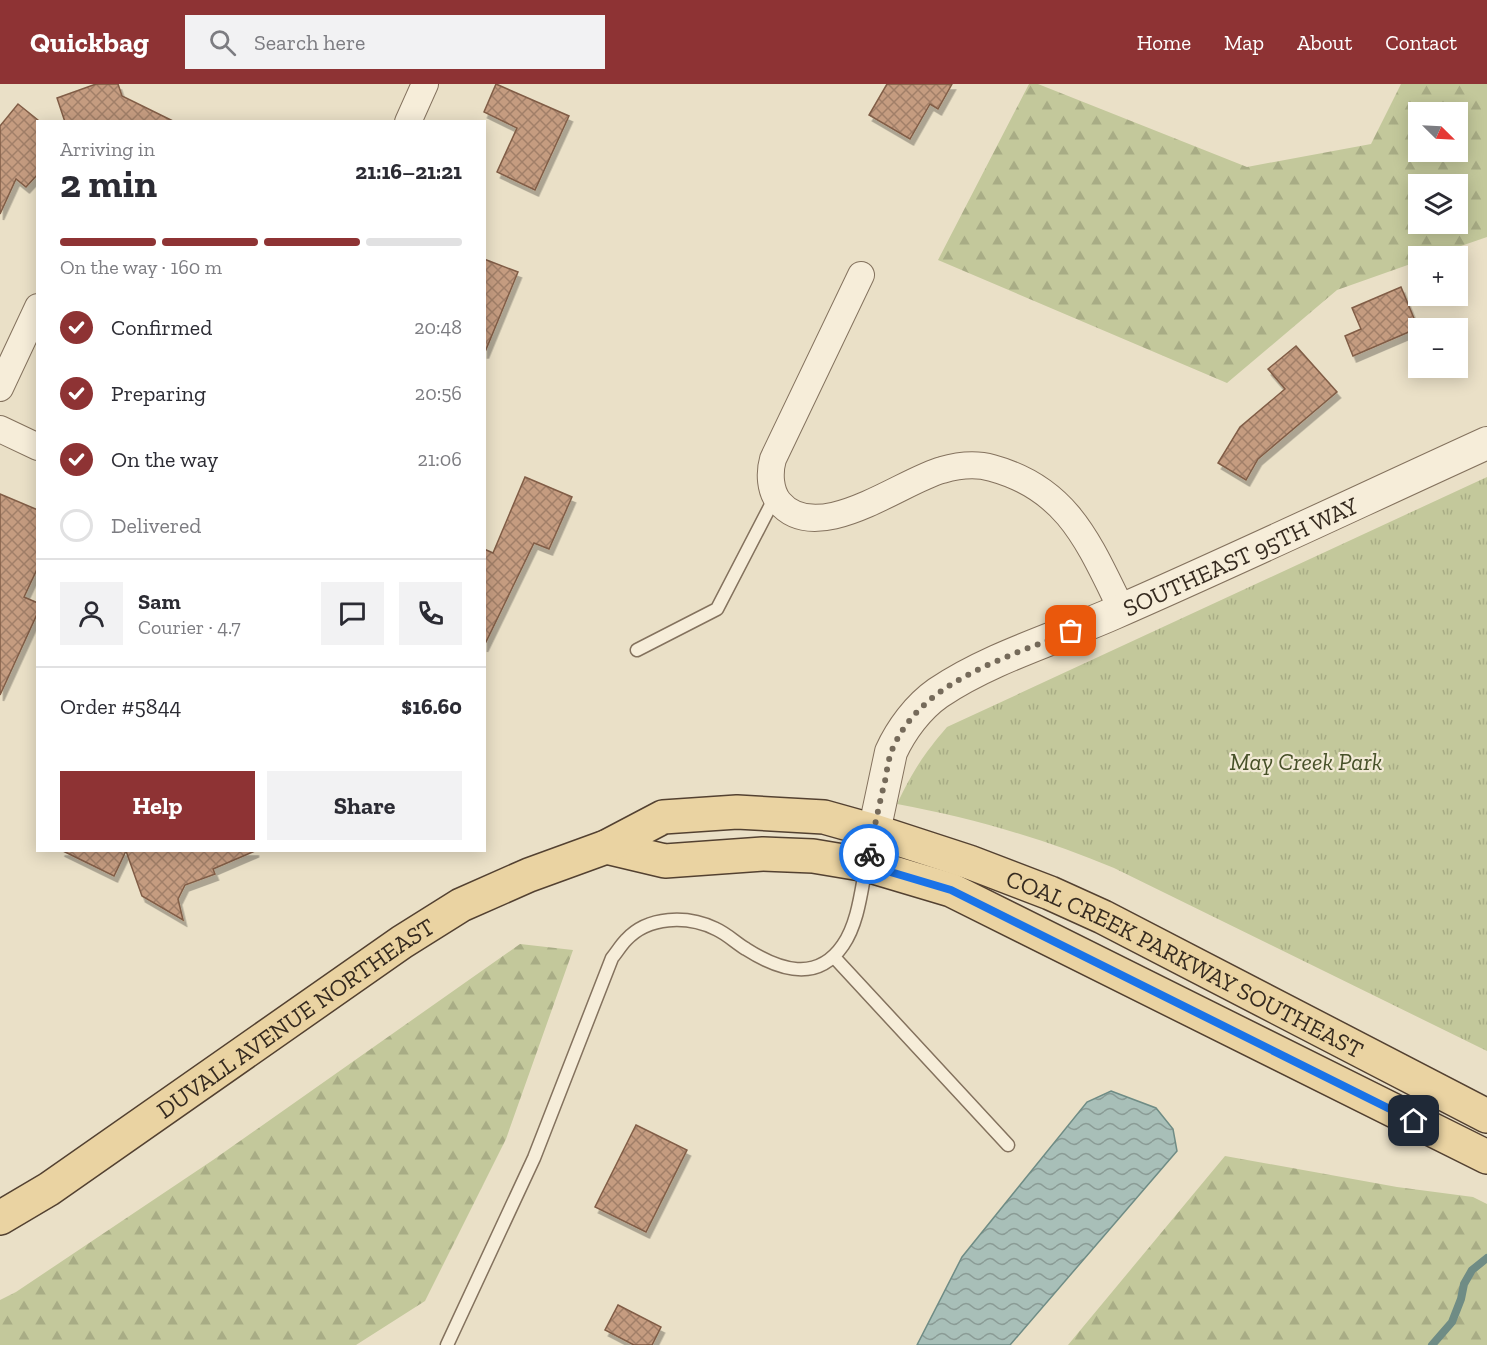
<!DOCTYPE html>
<meta charset="utf-8">
<style>
body{margin:0;font-family:"Zilla Slab",serif;background:#f2f2f3;color:#2b2b33;height:100vh;display:flex;flex-direction:column;font-size:22px;white-space:nowrap}
*{box-sizing:border-box;margin:0}
p{font-size:20px;color:#7c7c81}
.icon{flex:none;width:33px;height:33px;fill:none;stroke:currentColor;stroke-width:2;stroke-linecap:round;stroke-linejoin:round}
.map{position:relative;flex:1;overflow:hidden}
.drawer{position:absolute;left:36px;top:36px;width:450px;height:732px;display:flex;flex-direction:column;background:#fff;border-radius:0px;box-shadow:0 3px 15px #0003}
.drawer>*{flex:none}
.needle{width:39px;rotate:114deg}
.controls{position:absolute;left:1408px;top:18px;display:grid;gap:12px}
.controls a{display:grid;place-items:center;width:60px;height:60px;border-radius:0px;background:#fff;box-shadow:0 3px 15px #0003;font-size:30px}
.pin{position:absolute;display:grid;place-items:center;width:51px;height:51px;color:#fff;margin:-26px;border-radius:12px;box-shadow:0 3px 9px #0006}
.courier{position:absolute;display:grid;place-items:center;width:60px;height:60px;margin:-30px;border:4px solid #1a73e8;border-radius:50%;background:#fff;color:#222;box-shadow:0 2px 8px #0007}
.summary em{font-style:normal;font-weight:700}
.summary div{display:flex;flex-direction:column-reverse}
.summary{display:flex;align-items:center;justify-content:space-between;height:102px;padding:0 24px}
h1{font-size:39px;font-weight:700;line-height:45px}
.bar{display:grid;grid-template-columns:repeat(4,1fr);gap:9px 6px;align-content:center;height:72px;padding:0 24px}
.bar i{height:8px;border-radius:4px;background:#e1e1e2}
.bar .selected{background:#8e3334}
.bar p{grid-column:span 4}
.line{display:flex;align-items:center;gap:15px;padding:0 24px;border-top:2px solid #e1e1e2}
.line div{flex:1}
.round{display:grid;place-items:center;flex:none;width:63px;height:63px;border-radius:0px;background:#f2f2f3}
ol{padding:0 24px;list-style:none}
li{display:flex;align-items:center;gap:18px;height:66px}
li p{margin-inline-start:auto}
li .icon{padding:6px;border-radius:50%;background:#8e3334;color:#fff;stroke-width:4}
li:last-child{color:#7c7c81}
li i{width:33px;height:33px;border:3px solid #e1e1e2;border-radius:50%}
.primary-button{display:flex;gap:12px;margin-top:auto;padding:12px 24px}
.primary-button a{flex:1;height:69px;border-radius:0px;background:#8e3334;color:#fff;font-size:24px;font-weight:700;line-height:69px;text-align:center}
.primary-button a+a{background:#f2f2f3;color:#2b2b33}
header{display:flex;align-items:center;gap:36px;box-sizing:border-box;height:84px;padding:0 30px;background:#8e3334;color:#fff}
header strong{font-size:28px}
nav{display:flex;gap:33px;margin-inline-start:auto;font-size:21px}
.search{width:420px;height:54px;background:#f2f2f3;display:flex;align-items:center;gap:15px;box-sizing:border-box;padding:0 21px;border-radius:0px;color:#7c7c81;font-size:22px}
.map>svg:first-child{display:block}
.forest{fill:url(#forest-firs);fill-rule:evenodd}
.park{fill:url(#park-tufts)}
.water{fill:url(#water-waves);stroke:#6f8c85;stroke-width:1.5}
.lines{fill:none;stroke-linecap:round;stroke-linejoin:round}
.stream{stroke:#6f8c85;stroke-width:8}
.building{fill:url(#building-cross-hatch);stroke:#815d46;stroke-width:1.5;filter:url(#shadow)}
.service-casing{stroke:#84725e;stroke-width:15}
.minor-casing{stroke:#84725e;stroke-width:28}
.tertiary-casing{stroke:#84725e;stroke-width:34}
.primary-casing{stroke:#534131;stroke-width:36}
.service{stroke:#f6edd9;stroke-width:12}
.minor{stroke:#f6edd9;stroke-width:26}
.tertiary{stroke:#f6edd9;stroke-width:32}
.primary{stroke:#ead3a2;stroke-width:33}
.done{stroke:#756a5a;stroke-width:6;stroke-dasharray:0 10.8}
.route{stroke:#1a73e8;stroke-width:8}
.labels{text-anchor:middle;dominant-baseline:central;stroke-width:4.5;stroke-linejoin:round;paint-order:stroke}
.street-label{font-size:24px;fill:#362b20;stroke:#f2ead6}
.park-label{font-size:24px;font-style:italic;fill:#475129;stroke:#f2ead6}
</style>
<header>
<strong>Quickbag</strong>
<div class="search"><svg class="icon" aria-label="search" viewBox="0 0 24 24"><circle cx="10" cy="10" r="6"/><path d="M15 15l6 6"/></svg>Search here</div>
<nav><a>Home</a><a>Map</a><a>About</a><a>Contact</a></nav>
</header>
<div class="map">
<svg width="1487" height="1261" viewBox="0 0 1487 1261">
<defs>
<pattern id="forest-firs" width="22" height="20" patternUnits="userSpaceOnUse" patternTransform="scale(1.5)"><rect width="22" height="20" fill="#c3c89b"/><path d="M5 1l3.5 6h-7zM16 11l3.5 6h-7z" fill="#a8ac85"/></pattern>
<pattern id="park-tufts" width="24" height="20" patternUnits="userSpaceOnUse" patternTransform="scale(1.5)"><rect width="24" height="20" fill="#c3c89b"/><path d="M3 7l-1-3M5 7V3M7 7l1-3M15 17l-1-3M17 17v-4M19 17l1-3" fill="none" stroke="#a8ac85"/></pattern>
<pattern id="water-waves" width="16" height="10" patternUnits="userSpaceOnUse" patternTransform="scale(1.5)"><rect width="16" height="10" fill="#a8bfb8"/><path d="M0 5q4-4 8 0t8 0" fill="none" stroke="#8a9b95"/></pattern>
<pattern id="building-cross-hatch" width="8" height="8" patternUnits="userSpaceOnUse" patternTransform="scale(1.5)"><rect width="8" height="8" fill="#c59c80"/><path d="M0 0l8 8M0 8l8-8" fill="none" stroke="#a17f68"/></pattern>
<filter id="shadow"><feDropShadow dx="3.5" dy="6" stdDeviation="0" flood-color="#0004"/></filter>
</defs>
<rect width="100%" height="100%" fill="#eae0c7"/>
<g class="forest">
<path d="M 1029,0 L 1038,0 L 1247,83 L 1371,60 L 1401,0 L 1487,0 L 1487,153 L 1432,172 L 1419,172 L 1419,177 L 1337,206 L 1227,299 L 938,176 ZM 1419,28 L 1458,28 L 1458,68 L 1419,68 ZM 1419,100 L 1458,100 L 1458,140 L 1419,140 Z"/>
<polygon points="520,860 573,866 506,1055 425,1217 356,1261 0,1261 0,1216 16,1208 213,1076"/>
<polygon points="1225,1072 1397,1103 1473,1113 1487,1120 1487,1261 1068,1261"/>
</g>
<path class="park" d="M 1487,393 L 1487,967 L 1114,784 C 1044,755 973,734 897,720 C 913,687 923,671 947,643 Z"/>
<polygon class="water" points="1111,1007 1156,1024 1173,1045 1177,1067 1010,1261 917,1261 962,1173 1087,1018"/>
<g class="lines">
<polyline class="stream" points="1432,1261 1452,1238 1461,1215 1464,1200 1472,1186 1487,1174"/>
</g>
<g class="building">
<polygon points="96,0 118,0 122,12 175,38 65,38 57,14"/>
<polygon points="496,0 569,32 535,106 497,88 517,44 484,28"/>
<polygon points="887,0 952,0 938,25 930,20 910,55 869,31"/>
<polygon points="18,20 38,36 38,90 26,103 16,95 0,130 0,42"/>
<polygon points="484,175 518,188 485,268 484,268"/>
<polygon points="1401,203 1418,244 1353,272 1345,252 1361,245 1352,224"/>
<polygon points="1296,262 1337,308 1258,375 1246,396 1218,379 1240,343 1285,305 1268,285"/>
<polygon points="525,393 572,413 549,465 534,459 484,562 484,465 493,469"/>
<polygon points="0,410 38,426 38,483 24,513 38,519 38,528 0,611"/>
<polygon points="61,766 255,766 255,767 213,785 215,790 185,801 178,815 183,836 142,812 126,767 114,792"/>
<polygon points="636,1041 687,1066 646,1148 595,1123"/>
<polygon points="618,1221 661,1243 652,1261 634,1261 605,1246"/>
</g>
<g class="lines">
<g class="service-casing">
<g id="service">
<polyline points="637,566 717,525 775,413"/>
<polyline points="834,873 1008,1061"/>
<path d="M 447,1261 L 534,1074 L 612,874 C 617,868 621,861 626,856 C 648,832 687,831 716,845 C 727,850 736,859 746,865 C 779,886 817,899 843,861 C 858,839 861,808 866,782"/>
</g>
</g>
<g class="minor-casing">
<g id="minor">
<polyline points="408,38 425,0"/>
<path d="M 861,191 L 773,375 C 769,389 770,407 779,418 C 817,464 901,397 942,386 C 959,381 975,379 992,384 C 1069,405 1089,460 1122,526"/>
<polyline points="0,304 38,223"/>
<polyline points="0,345 38,363"/>
</g>
</g>
<g class="tertiary-casing">
<g id="tertiary">
<path id="s1" d="M 867,781 L 891,668 C 901,646 918,623 938,609 C 990,574 1055,555 1112,530 C 1238,475 1362,416 1487,359"/>
</g>
</g>
<g class="primary-casing">
<g id="primary">
<polyline points="606,763 665,777 763,770 813,772 867,781 951,806 1487,1073"/>
<path id="s2" d="M 0,1134 L 49,1105 L 402,858 L 461,821 L 529,791 L 606,763 L 663,733 L 737,728 L 824,733 L 874,747 L 969,778 L 1050,809 L 1103,833 L 1487,1032"/>
</g>
</g>
<use href="#service" class="service"/>
<use href="#minor" class="minor"/>
<use href="#tertiary" class="tertiary"/>
<use href="#primary" class="primary"/>
</g>
<g class="lines">
<path class="done" d="M 869,770 C 874,746 879,721 885,697 C 887,687 888,676 892,666 C 921,596 1008,574 1071,547"/>
<polyline class="route" points="869,770 867,781 951,806 1414,1037"/>
</g>
<g class="labels">
<g class="street-label">
<text stroke="none"><textPath href="#s1" startOffset="524">SOUTHEAST 95TH WAY</textPath></text>
<text stroke="none"><textPath href="#s2" startOffset="1330">COAL CREEK PARKWAY SOUTHEAST</textPath></text>
<text stroke="none"><textPath href="#s2" startOffset="357">DUVALL AVENUE NORTHEAST</textPath></text>
</g>
<g class="park-label">
<text x="1306" y="677">May Creek Park</text>
</g>
</g>
</svg>
<div class="controls">
<a><svg class="needle" viewBox="-14 -14 28 28"><path d="M0-13l5 13h-10z" fill="#e53935"/><path d="M0 13l5-13h-10z" fill="#7c7c81"/></svg></a>
<a><svg class="icon" aria-label="layers" viewBox="0 0 24 24"><path d="M12 4l9 5-9 5-9-5zM3 14l9 5 9-5"/></svg></a>
<a>+</a>
<a>−</a>
</div>
<div class="pin" style="left:1071px;top:547px;background:#ea580c"><svg class="icon" aria-label="bag" viewBox="0 0 24 24"><path d="M5 8h14l-1 12H6zM9 8a3 3 0 0 1 6 0"/></svg></div>
<div class="pin" style="left:1414px;top:1037px;background:#1f2937"><svg class="icon" aria-label="home" viewBox="0 0 24 24"><path d="M3 11l9-7 9 7M6 9v11h12V9"/></svg></div>
<div class="courier" style="left:869px;top:770px"><svg class="icon" aria-label="bike" viewBox="0 0 24 24"><circle cx="6" cy="16" r="4"/><circle cx="18" cy="16" r="4"/><path d="M6 16l4-8h5l3 8M10 8l3 8H6M13 5h3"/></svg></div>
<section class="drawer">
<div class="summary"><div><h1>2 min</h1><p>Arriving in</p></div><em>21:16–21:21</em></div>
<div class="bar"><i class="selected"></i><i class="selected"></i><i class="selected"></i><i></i><p>On the way · 160 m</p></div>
<ol>
<li><svg class="icon" aria-label="check" viewBox="0 0 24 24"><path d="M5 12l5 5 9-10"/></svg>Confirmed<p>20:48</p></li>
<li><svg class="icon" aria-label="check" viewBox="0 0 24 24"><path d="M5 12l5 5 9-10"/></svg>Preparing<p>20:56</p></li>
<li><svg class="icon" aria-label="check" viewBox="0 0 24 24"><path d="M5 12l5 5 9-10"/></svg>On the way<p>21:06</p></li>
<li><i></i>Delivered</li>
</ol>
<div class="line" style="height:108px"><a class="round"><svg class="icon" aria-label="person" viewBox="0 0 24 24"><circle cx="12" cy="8" r="4"/><path d="M4 21q1-7 8-7t8 7"/></svg></a><div><b>Sam</b><p>Courier · 4.7</p></div><a class="round"><svg class="icon" aria-label="chat" viewBox="0 0 24 24"><path d="M4 5h16v11H9l-5 4z"/></svg></a><a class="round"><svg class="icon" aria-label="phone" viewBox="0 0 24 24"><path d="M5 4h4l2 5-3 2q2 4 5 5l2-3 5 2v4C11 20 4 13 5 4z"/></svg></a></div>
<div class="line" style="height:78px"><div>Order #5844</div><b>$16.60</b></div>
<div class="primary-button"><a>Help</a><a>Share</a></div>
</section>
</div>
